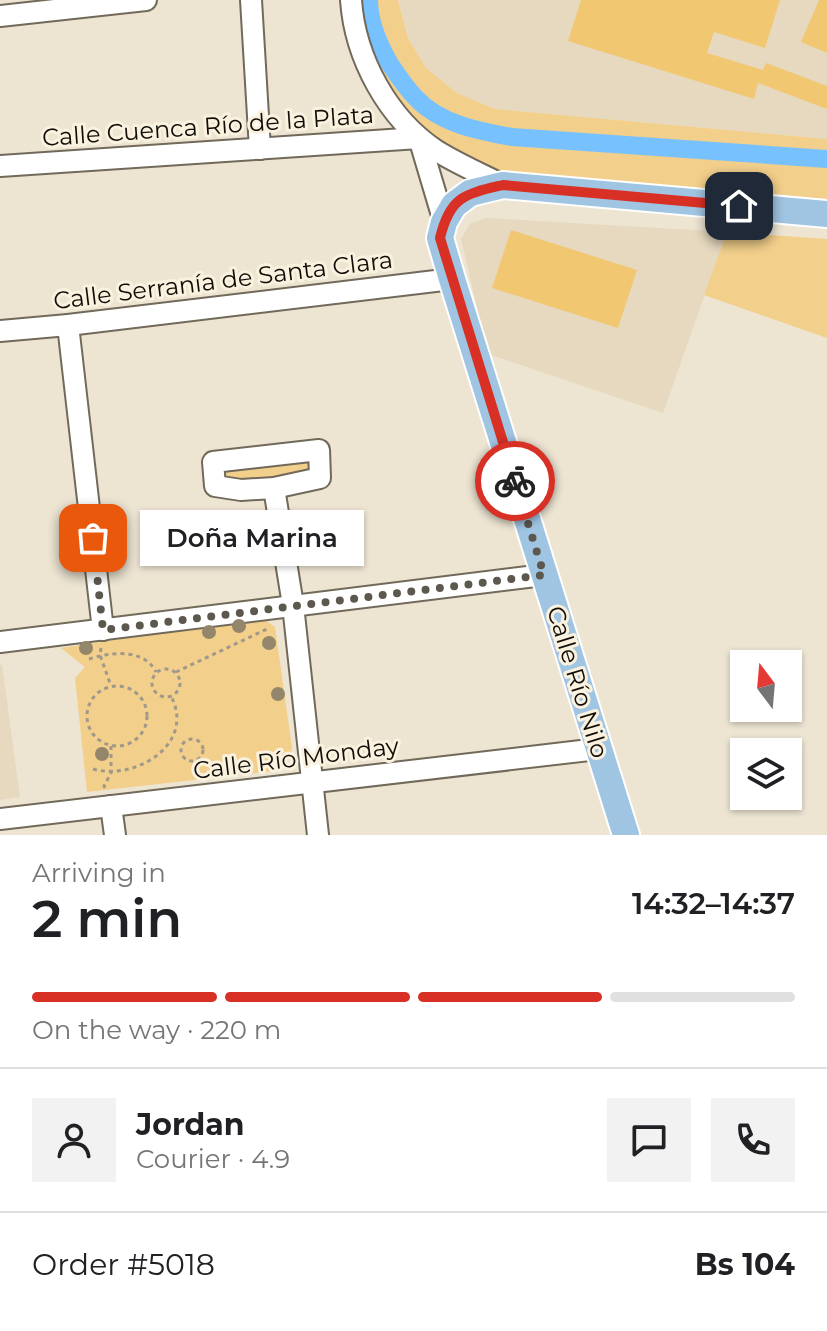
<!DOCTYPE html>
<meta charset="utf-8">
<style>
body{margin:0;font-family:Montserrat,sans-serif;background:#f2f2f2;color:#202124;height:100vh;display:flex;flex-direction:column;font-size:30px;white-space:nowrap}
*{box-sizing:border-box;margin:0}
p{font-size:26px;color:#757577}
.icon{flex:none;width:44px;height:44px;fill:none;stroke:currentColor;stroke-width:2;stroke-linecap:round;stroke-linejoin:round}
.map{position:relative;height:835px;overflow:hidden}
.drawer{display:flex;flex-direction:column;background:#fff;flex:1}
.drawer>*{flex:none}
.needle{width:52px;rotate:344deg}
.controls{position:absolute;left:730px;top:650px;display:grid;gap:16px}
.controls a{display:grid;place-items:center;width:72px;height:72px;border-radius:0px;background:#fff;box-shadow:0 2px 6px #0004;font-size:40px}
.pin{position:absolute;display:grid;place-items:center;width:68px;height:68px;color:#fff;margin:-34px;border-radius:16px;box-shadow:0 4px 12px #0006}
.courier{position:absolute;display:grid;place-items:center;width:80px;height:80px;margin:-40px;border:6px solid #d93025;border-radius:50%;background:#fff;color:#222;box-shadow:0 2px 10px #0007}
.bubble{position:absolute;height:56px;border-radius:0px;background:#fff;box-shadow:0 2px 6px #0004;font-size:26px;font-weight:600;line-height:56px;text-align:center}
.overview em{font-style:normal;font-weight:600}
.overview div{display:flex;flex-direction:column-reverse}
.overview{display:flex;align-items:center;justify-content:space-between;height:136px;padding:0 32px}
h1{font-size:52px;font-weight:600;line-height:60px}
.bar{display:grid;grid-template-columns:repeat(4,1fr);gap:12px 8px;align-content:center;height:96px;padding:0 32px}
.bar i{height:10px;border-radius:6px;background:#e0e0e0}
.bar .active{background:#d93025}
.bar p{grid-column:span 4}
.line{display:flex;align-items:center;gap:20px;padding:0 32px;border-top:2px solid #e0e0e0}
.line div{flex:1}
.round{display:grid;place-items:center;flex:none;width:84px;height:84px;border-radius:0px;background:#f2f2f2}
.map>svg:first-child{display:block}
.built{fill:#e6d9c0}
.green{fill:#f2cf8b}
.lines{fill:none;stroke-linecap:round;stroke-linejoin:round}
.canal{stroke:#77c2fe;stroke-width:18}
.building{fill:#f1c772}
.minor-casing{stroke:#716959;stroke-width:24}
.major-casing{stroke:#fff;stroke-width:30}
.path{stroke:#a0998b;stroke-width:3;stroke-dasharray:4 4;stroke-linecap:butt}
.minor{stroke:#fff;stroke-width:20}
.major{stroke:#a0c5e2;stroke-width:26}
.tree{fill:#93866a}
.done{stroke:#5d584e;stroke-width:8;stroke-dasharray:0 14.4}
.route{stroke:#d93025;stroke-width:10}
.labels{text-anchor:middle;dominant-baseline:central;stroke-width:6;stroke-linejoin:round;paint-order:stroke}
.street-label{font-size:24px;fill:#100d07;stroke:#faf1df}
</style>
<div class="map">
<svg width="827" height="835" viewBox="0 0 827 835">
<rect width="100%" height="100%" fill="#ede4d2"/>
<g class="built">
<polygon points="398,0 827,0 827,139 495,109 457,93 426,68 408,38"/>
<polygon points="486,218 727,232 663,413 488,354 461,239 470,224"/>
<polygon points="0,665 2,665 20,797 0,800"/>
</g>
<g class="green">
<polygon points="358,0 398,0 408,38 426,68 457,93 495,109 827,139 827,199 517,176 485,169 417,129 375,69"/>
<polygon points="727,232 827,239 827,338 704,295"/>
<polygon points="313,457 313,473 272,482 221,481 220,468"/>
<path d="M 257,618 L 264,619 L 275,627 L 292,748 C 291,760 284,767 273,771 L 87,792 L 75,678 L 85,667 L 61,648 Z"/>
</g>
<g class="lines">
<path class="canal" d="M 369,0 C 369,22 379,45 390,64 C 398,76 406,88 416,98 C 440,124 479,131 512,137 L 827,159"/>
</g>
<g class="building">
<polygon points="581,0 780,0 765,48 714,32 707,53 763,70 766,63 827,86 827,109 758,83 754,99 568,41"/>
<polygon points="819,0 827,0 827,53 801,42"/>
<polygon points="511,230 637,270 618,328 492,288"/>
</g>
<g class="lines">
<g class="minor-casing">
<g id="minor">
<polyline points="251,0 260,149"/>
<path d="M 351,0 C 355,58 388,119 437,151 C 458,164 481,174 503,185"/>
<polyline points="0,16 146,0"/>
<polyline points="419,138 444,222"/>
<polyline points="0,166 419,138"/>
<polyline points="68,325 103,630"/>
<polyline points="0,331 68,325 452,279"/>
<polygon points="319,450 320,478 274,488 241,490 215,486 213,462"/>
<polyline points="274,488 293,605 318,835"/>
<polyline points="0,642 544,575"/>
<polyline points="111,806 115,835"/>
<polyline points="0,819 598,749"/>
</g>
</g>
<g class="major-casing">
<polyline id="major" points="626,835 452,279 440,238 444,222 454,205 470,193 503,185 827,214"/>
</g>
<g class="path">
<polyline points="101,648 100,655 111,686"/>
<path d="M 89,659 C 110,652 144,648 156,672"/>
<circle cx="166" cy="683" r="14"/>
<polyline points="176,672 267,629"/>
<circle cx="117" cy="716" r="30"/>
<circle cx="192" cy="750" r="11"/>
<path d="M 93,769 C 136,781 196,744 171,696"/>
<polyline points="105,788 104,786 111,773 111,746"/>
</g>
<use href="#minor" class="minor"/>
<use href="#major" class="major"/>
</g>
<g class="tree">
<circle cx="239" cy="626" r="7"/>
<circle cx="209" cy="632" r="7"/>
<circle cx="269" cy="643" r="7"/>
<circle cx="86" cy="648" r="7"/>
<circle cx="278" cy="694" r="7"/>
<circle cx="102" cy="754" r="7"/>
</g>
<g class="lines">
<polyline class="done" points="93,538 103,630 544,575 515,481"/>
<path class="route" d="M 515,481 L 440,238 C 450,196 465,194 503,185 L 739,206"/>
</g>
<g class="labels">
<g class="street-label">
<text transform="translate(208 126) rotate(-4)">Calle Cuenca Río de la Plata</text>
<text transform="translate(223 280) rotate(-7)">Calle Serranía de Santa Clara</text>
<text transform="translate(578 682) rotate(73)">Calle Río Nilo</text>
<text transform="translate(296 758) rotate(-7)">Calle Río Monday</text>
</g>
</g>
</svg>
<div class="controls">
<a><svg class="needle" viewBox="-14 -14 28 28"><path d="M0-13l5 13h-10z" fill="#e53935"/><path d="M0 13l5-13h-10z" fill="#757577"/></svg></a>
<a><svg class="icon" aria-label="layers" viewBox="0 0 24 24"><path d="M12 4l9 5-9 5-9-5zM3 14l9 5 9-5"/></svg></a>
</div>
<div class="pin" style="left:93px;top:538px;background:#ea580c"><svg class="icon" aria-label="bag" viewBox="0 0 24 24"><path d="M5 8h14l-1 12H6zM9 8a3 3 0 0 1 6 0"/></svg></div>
<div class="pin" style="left:739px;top:206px;background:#1f2937"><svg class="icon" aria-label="home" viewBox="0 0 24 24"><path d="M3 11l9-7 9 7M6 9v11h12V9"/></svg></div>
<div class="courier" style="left:515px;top:481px"><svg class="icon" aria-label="bike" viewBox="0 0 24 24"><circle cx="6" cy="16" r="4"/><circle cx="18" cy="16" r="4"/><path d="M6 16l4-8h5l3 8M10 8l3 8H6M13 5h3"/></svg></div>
<div class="bubble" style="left:140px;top:510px;width:224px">Doña Marina</div>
</div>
<section class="drawer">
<div class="overview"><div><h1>2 min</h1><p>Arriving in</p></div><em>14:32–14:37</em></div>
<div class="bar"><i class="active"></i><i class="active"></i><i class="active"></i><i></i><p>On the way · 220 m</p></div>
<div class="line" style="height:144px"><a class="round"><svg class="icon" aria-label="person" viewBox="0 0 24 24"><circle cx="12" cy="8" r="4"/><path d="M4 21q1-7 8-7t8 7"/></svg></a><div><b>Jordan</b><p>Courier · 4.9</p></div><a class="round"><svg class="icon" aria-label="chat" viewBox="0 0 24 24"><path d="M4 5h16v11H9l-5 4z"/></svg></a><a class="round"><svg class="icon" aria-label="phone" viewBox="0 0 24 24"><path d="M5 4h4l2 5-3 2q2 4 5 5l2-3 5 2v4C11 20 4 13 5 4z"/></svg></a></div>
<div class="line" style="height:104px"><div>Order #5018</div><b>Bs 104</b></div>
</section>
